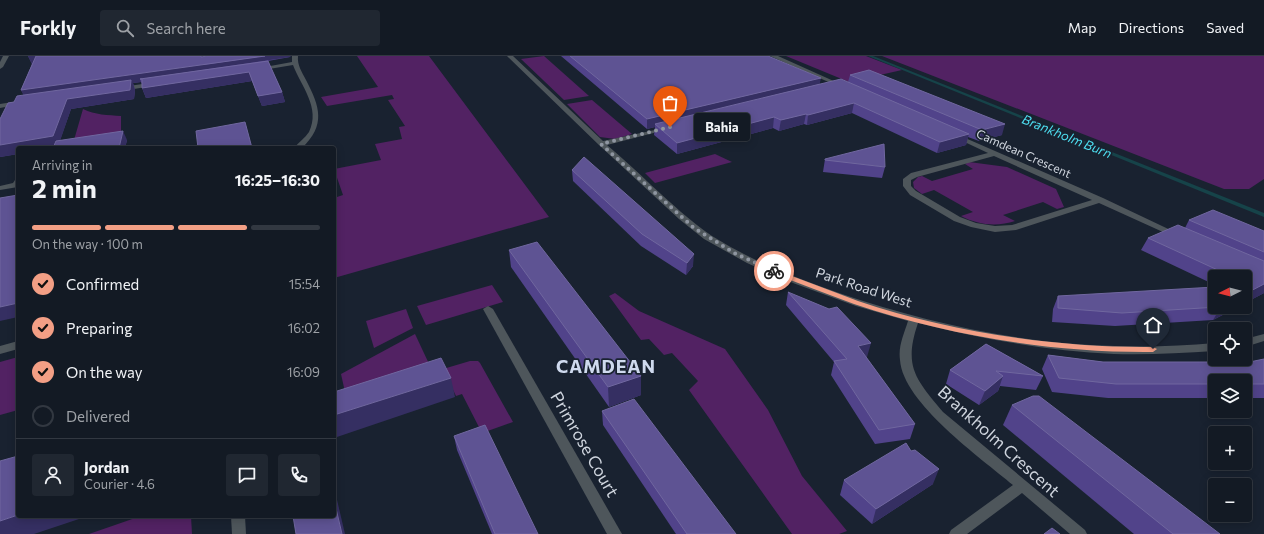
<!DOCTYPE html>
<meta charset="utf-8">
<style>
body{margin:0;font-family:Commissioner,sans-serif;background:#202731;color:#f1f3f6;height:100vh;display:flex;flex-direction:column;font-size:15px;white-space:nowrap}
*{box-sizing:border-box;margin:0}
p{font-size:13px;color:#9da1a6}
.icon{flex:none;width:22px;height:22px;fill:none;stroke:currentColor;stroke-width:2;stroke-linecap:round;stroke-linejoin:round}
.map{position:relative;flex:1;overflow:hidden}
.details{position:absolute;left:16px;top:90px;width:320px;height:372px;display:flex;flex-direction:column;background:#131a24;border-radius:4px;box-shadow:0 2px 10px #0003,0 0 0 1px #323841}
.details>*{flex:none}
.needle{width:26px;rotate:264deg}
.fabs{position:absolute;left:1208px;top:214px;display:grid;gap:8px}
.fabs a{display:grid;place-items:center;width:44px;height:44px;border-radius:4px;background:#131a24;box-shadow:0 2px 10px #0003,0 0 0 1px #323841;font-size:20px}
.pin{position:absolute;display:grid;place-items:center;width:34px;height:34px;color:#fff;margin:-41px -17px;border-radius:50% 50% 50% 0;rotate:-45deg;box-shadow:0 0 4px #0007}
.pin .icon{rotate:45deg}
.courier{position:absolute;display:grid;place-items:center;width:40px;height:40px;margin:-20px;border:3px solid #f39f85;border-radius:50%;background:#fff;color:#222;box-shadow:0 1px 5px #0007}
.bubble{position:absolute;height:28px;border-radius:4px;background:#131a24;box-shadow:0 2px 10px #0003,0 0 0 1px #323841;font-size:13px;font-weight:700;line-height:28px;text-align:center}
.summary em{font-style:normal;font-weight:700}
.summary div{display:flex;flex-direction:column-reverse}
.summary{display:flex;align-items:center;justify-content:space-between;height:68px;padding:0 16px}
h1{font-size:26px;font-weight:700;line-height:30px}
.bar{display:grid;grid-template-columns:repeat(4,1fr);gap:6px 4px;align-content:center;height:48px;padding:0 16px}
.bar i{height:5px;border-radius:3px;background:#323841}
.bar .current{background:#f39f85}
.bar p{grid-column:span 4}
.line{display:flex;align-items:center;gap:10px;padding:0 16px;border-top:1px solid #323841}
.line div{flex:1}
.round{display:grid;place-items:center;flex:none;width:42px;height:42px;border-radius:4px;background:#202731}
ol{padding:0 16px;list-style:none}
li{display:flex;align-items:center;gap:12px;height:44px}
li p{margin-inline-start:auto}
li .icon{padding:4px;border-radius:50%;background:#f39f85;color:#111;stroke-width:4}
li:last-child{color:#9da1a6}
li i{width:22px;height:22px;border:2px solid #323841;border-radius:50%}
header{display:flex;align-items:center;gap:24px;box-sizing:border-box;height:56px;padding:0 20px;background:#131a24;border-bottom:1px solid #323841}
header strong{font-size:19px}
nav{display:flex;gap:22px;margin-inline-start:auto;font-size:14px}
.search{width:280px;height:36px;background:#202731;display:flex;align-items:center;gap:10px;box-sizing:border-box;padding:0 14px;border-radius:4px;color:#9da1a6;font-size:15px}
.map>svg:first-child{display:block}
.green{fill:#522263}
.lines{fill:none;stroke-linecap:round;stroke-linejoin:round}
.stream{fill:#164349;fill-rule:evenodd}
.minor{fill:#4e565b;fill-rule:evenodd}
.wall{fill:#51438a}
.shaded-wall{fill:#352f62}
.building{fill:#5e5393;stroke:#70679f}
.route{fill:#f39f85}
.done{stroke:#8f96a1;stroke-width:4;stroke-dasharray:0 7.2}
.labels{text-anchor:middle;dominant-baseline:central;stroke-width:3.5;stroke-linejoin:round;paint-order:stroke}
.far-street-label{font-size:12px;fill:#cfd5de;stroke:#192230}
.far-water-label{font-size:13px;font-style:italic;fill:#4dddef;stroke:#192230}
.street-label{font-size:14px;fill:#cfd5de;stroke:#192230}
.near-street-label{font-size:17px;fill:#cfd5de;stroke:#192230}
.district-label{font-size:18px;font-weight:bold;letter-spacing:1px;fill:#cfdaee;stroke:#192230}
</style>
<header>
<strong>Forkly</strong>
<div class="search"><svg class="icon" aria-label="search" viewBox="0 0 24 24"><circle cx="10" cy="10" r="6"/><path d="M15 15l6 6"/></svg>Search here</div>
<nav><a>Map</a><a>Directions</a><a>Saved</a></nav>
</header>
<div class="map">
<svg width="1264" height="478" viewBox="0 0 1264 478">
<rect width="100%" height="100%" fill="#192230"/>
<g class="green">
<polygon points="357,0 429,0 549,161 334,222 334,142 343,139 334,113 381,104 375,88 402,83 399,71 405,70 388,44 394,43 392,39 327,50 321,41 378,31"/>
<polygon points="544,0 589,40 564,44 521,3"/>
<polygon points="786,0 866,0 902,14 849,26"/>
<polygon points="882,0 1264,0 1264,123 1249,133 1224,133"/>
<polygon points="592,44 632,78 615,83 600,81 567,48"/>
<path d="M 83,53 C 95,59 108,59 121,60 L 121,83 L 66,92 L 49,92 L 74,84 Z"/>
<polygon points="715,98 732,106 655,127 645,117"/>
<path d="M 969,106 L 1007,111 L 1056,133 L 1064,151 L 1057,153 L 1043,146 L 1003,159 L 1015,165 C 997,171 978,169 961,160 L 973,156 L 934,134 L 922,138 L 914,132 L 913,126 L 918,121 L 922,120 L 932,125 L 973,113 L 965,108 Z"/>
<polygon points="492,229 503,246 426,269 417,250"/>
<polygon points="615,237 639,255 725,293 768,354 802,420 847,475 839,478 792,478 689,334 698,325 672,297 664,299 649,283 641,284 609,240"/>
<polygon points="406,253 413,272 374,292 366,265"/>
<polygon points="415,278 430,310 345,336 341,318"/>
<polygon points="18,301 18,354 0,359 0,306"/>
<polygon points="470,305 478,305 480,307 513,366 482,377 462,338 456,340 443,313"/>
<polygon points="141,460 191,460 192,478 89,478"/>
</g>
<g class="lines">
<polygon class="stream" points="868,0 873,0 1264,157 1264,161"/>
<g class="minor">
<polygon points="3,0 9,0 3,11 0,13 0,6"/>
<path d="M 292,0 L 298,0 C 297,9 302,16 306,24 C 320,51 326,69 302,92 L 294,92 C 299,86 305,82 309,76 C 321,52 301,30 293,9 L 257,15 L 254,13 L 292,6 Z"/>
<path d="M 507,0 L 513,0 L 603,85 L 669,71 L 669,73 L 607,89 C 622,102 637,115 651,129 C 671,147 690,165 712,180 C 752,205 795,222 839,237 C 927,267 1022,288 1115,290 C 1149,291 1182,290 1215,287 L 1215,295 C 1181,297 1148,299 1114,298 C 1048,295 982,283 918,267 C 903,311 916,323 943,356 L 1085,474 L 1087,478 L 1070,478 L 1022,437 L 967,478 L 949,478 L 951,474 L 1013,429 C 981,402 903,347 900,304 C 898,290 904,278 908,265 L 856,250 L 793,227 L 747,207 L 704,183 L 679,163 L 599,89 Z"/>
<polygon points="770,0 778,0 847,31 842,32"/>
<polygon points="156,26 159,28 158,29 122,35 119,33 122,31"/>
<polygon points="19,45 21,46 21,48 0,52 0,48"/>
<path d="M 956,78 L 1103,142 L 1181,179 L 1177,182 L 1174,181 L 1099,147 L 1016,174 L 995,176 L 971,171 L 954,165 L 910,139 L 903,130 L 903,123 L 911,117 L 988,97 L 954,81 L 953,80 ZM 994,100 L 1092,144 L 1012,169 L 995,170 L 976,167 L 960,161 L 916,135 L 911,130 L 911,124 L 917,121 Z"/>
<polygon points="15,124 18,124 18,131 0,134 0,130 13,127"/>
<polygon points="488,250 493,253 622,478 607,478 483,253"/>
<polygon points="1264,278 1264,285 1245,291 1245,283"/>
<polygon points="18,285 18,293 0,298 0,290"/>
<polygon points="231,460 245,460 246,478 232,478"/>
</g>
</g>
<g class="wall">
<polygon points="28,0 202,0 202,1 290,1 268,5 282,36 285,46 262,50 252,25 146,42 142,32 142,28 141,26 133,27 135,34 134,43 71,53 60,84 127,84 125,92 18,92 18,98 0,101 0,63 14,46 24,39 21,34 32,8"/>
<polygon points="561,0 768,0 820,28 848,26 850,19 1002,79 979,85 968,81 966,89 937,97 852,57 807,69 804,68 779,75 773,72 677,98 654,79 655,71 647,73"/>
<polygon points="825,103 885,111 882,122 823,116"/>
<polygon points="572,114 693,210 686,219 641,190 573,125"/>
<polygon points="1189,164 1264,175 1264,237 1245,247 1245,221 1215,221 1215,229 1141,194 1148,182 1185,172"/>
<polygon points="509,194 641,320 641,339 609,351 511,211"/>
<polygon points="788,236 867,301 866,301 915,368 910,383 875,388 831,319 834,306 786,249"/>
<polygon points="1058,240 1215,251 1238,251 1213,264 1115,270 1052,266 1053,253"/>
<polygon points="986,288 1043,320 1036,334 1000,330 998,335 979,349 946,328 950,314"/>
<polygon points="1048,299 1103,306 1240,308 1264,303 1264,342 1245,342 1245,325 1215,325 1215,342 1108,342 1052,336 1042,313"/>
<polygon points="1012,349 1220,478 1134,478 1003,369"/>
<polygon points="602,355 736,478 676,478 603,369"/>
<polygon points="454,380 538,478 492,478 457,394"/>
<polygon points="911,395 933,428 872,468 840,439 844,424"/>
</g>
<g class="shaded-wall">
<polygon points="28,0 37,0 32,8"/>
<polygon points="201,0 202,0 204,9 265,0 291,0 290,1 140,23 141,26 133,27 135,34 134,43 71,53 58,91 53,92 18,92 18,98 0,101 0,89 25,43 21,34"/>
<polygon points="249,16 252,25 146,42 142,32"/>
<polygon points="821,22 819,31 655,68 655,71 647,73 647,63"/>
<polygon points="282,36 285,46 262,50 258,40"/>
<polygon points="854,47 852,57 807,69 808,59"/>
<polygon points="806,58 804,68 779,75 781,64"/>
<polygon points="774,61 773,72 677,98 677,87"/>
<polygon points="1005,68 1002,79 979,85 982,74"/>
<polygon points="123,75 127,84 125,92 119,92"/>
<polygon points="969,78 966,89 937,97 940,86"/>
<polygon points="694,198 693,210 686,219 687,207"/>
<polygon points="1264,228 1264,237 1245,247 1245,238"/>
<polygon points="18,247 18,261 0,265 0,251"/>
<polygon points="1221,251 1238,251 1213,264"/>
<polygon points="871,287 867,301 855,304 858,290"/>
<polygon points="334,297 336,305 334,306"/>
<polygon points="641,320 641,339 609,351 608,331"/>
<polygon points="1003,320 998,335 979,349 985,335"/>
<polygon points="451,322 455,341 334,382 334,359"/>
<polygon points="939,413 933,428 872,468 876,453"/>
<polygon points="334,431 345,478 342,478 334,444"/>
<polygon points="18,459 18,460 88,460 34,478 0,478 0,465"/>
</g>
<g class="building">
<polygon points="36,0 201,0 201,1 207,0 265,0 21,34"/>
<polygon points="570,0 768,0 821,22 647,63"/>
<polygon points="268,5 282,36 258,40 249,16 142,32 142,23 140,23"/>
<polygon points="869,14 1005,68 982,74 850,19"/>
<polygon points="841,23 969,78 940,86 854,47 808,59 806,58 781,64 774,61 677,87 655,68"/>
<polygon points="131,24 130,34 67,43 53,80 0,89 0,63 8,47 14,46 17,40"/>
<polygon points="245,66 252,92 198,92 196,75"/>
<polygon points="123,75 119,92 53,92 56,85"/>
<polygon points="884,88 885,111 825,104 825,103"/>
<polygon points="584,101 694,198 687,207 642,178 572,114"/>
<polygon points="18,139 18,247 0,251 0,142"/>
<polygon points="1213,154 1264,175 1264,196 1189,164"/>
<polygon points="1178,169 1264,205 1264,228 1245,238 1245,229 1250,229 1245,226 1245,221 1233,221 1148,182"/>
<polygon points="537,186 641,320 608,331 509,194"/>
<polygon points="1215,231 1215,251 1218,251 1122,257 1058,252 1058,240"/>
<polygon points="788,236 829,253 837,251 871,287 858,290 915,368 879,374 834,305 847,303"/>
<polygon points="986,288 1043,320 996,315 1003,320 985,335 950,314"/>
<polygon points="1048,299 1103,306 1238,306 1240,308 1264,303 1264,328 1245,328 1245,325 1215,325 1215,328 1116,328 1059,322"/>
<polygon points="441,302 451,322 334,359 334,336"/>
<polygon points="1033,340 1039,340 1220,478 1173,478 1012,349"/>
<polygon points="634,343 736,478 687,478 602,355"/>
<polygon points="485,369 538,478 495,478 454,380"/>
<polygon points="906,387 911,395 915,394 939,413 876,453 844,424"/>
<polygon points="18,400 18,459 0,465 0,405"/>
<polygon points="334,444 342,478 296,478 293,460 334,460"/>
<polygon points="1052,472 1060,478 1044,478"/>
</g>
<path class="route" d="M 772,214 L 776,214 C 803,224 831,235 858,245 C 950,276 1056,292 1153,291 L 1157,293 L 1153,296 C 1053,297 950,280 854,248 C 826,238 799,227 772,217 Z"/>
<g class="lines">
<polyline class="done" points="670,71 601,88 694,172 736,198 774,215"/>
</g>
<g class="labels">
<g class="far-street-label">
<text transform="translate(1024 97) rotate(24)">Camdean Crescent</text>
</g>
<g class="far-water-label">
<text transform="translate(1067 80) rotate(22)">Brankholm Burn</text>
</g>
<g class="street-label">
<text transform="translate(864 231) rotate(18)">Park Road West</text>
</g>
<g class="near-street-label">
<text transform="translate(999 385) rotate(42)">Brankholm Crescent</text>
<text transform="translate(585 388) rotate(60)">Primrose Court</text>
</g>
<g class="district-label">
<text x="606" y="310">CAMDEAN</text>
</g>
</g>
</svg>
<div class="fabs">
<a><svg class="needle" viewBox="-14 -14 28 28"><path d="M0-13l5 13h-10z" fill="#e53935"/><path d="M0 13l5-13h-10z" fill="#9da1a6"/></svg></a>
<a><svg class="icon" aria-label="locate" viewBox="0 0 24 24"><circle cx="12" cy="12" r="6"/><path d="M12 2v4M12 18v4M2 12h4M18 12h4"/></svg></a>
<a><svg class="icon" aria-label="layers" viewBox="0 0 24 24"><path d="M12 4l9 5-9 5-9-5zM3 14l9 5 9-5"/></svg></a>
<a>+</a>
<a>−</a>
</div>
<div class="pin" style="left:670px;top:71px;background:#ea580c"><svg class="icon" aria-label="bag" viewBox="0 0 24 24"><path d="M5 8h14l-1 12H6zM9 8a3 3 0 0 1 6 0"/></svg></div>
<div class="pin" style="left:1153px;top:293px;background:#1f2937"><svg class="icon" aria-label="home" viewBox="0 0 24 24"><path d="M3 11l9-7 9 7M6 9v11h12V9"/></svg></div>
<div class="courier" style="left:774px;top:215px"><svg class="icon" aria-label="bike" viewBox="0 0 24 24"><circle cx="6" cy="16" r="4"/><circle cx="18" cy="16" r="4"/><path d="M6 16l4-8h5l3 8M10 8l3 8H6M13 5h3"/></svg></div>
<div class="bubble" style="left:694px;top:57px;width:56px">Bahia</div>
<section class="details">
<div class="summary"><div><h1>2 min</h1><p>Arriving in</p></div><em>16:25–16:30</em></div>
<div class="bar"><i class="current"></i><i class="current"></i><i class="current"></i><i></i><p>On the way · 100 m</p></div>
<ol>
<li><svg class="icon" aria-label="check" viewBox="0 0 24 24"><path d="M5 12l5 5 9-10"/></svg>Confirmed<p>15:54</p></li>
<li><svg class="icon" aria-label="check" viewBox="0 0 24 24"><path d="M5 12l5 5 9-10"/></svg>Preparing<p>16:02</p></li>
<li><svg class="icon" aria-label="check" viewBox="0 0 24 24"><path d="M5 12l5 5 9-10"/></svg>On the way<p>16:09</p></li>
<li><i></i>Delivered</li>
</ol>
<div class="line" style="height:72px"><a class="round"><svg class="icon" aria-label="person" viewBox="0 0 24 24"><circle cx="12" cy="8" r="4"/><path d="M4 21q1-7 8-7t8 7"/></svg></a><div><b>Jordan</b><p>Courier · 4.6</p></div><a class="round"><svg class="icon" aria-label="chat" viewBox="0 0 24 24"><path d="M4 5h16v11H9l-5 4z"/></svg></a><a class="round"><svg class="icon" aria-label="phone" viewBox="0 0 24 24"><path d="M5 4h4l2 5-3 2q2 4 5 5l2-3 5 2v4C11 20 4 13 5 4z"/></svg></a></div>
</section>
</div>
